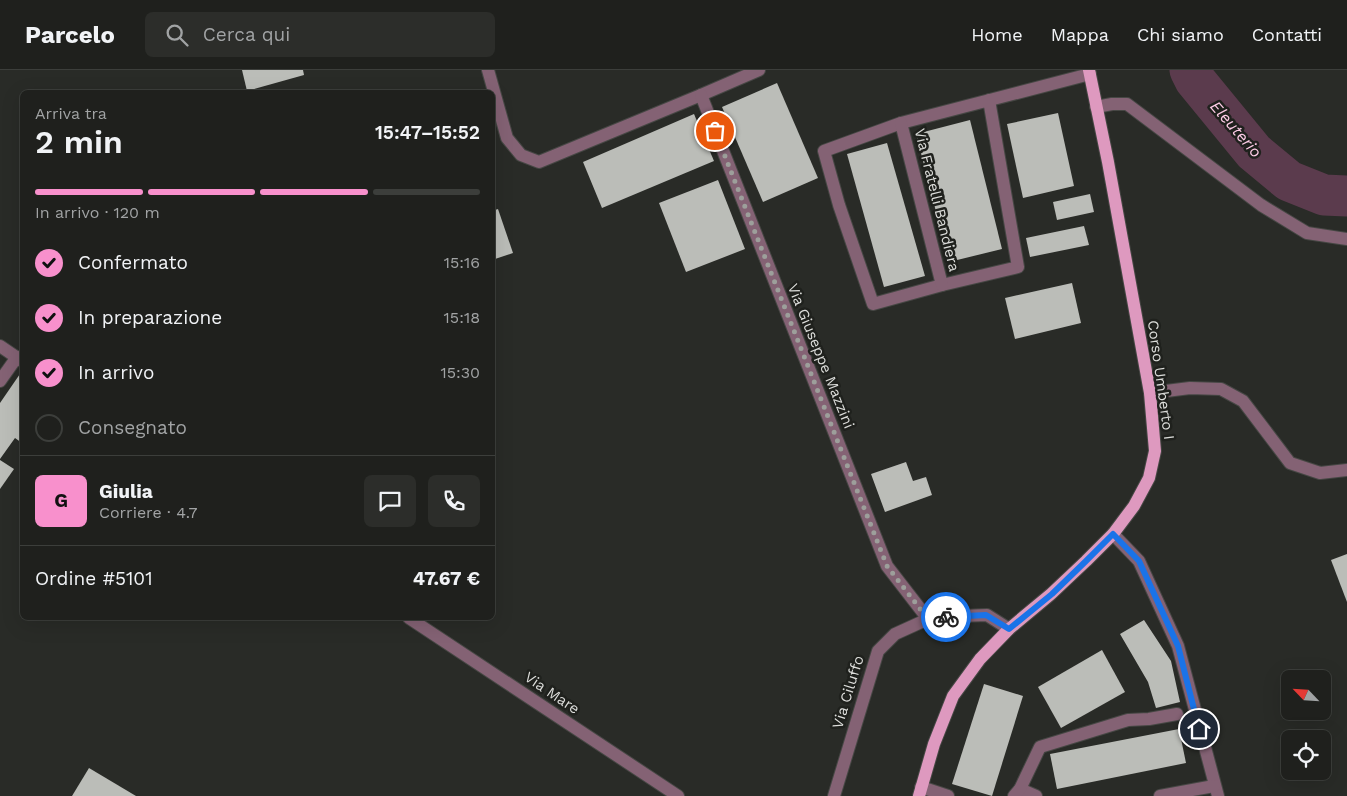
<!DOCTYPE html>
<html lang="it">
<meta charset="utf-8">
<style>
body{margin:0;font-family:"Work Sans",sans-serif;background:#2c2d2a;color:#f1f3f6;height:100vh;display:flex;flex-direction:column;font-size:19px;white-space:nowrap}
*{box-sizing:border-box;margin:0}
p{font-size:16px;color:#a1a3a4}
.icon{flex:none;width:28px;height:28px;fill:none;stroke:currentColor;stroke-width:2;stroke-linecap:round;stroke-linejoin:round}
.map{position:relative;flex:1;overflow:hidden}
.side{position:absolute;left:20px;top:20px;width:475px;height:530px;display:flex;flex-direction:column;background:#1f201d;border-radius:8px;box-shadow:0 5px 20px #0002,0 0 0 1px #3c3e3b}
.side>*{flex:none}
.needle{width:32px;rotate:295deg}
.fabs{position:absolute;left:1281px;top:600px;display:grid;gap:10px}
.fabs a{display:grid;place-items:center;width:50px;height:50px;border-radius:8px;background:#1f201d;box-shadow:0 5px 20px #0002,0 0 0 1px #3c3e3b;font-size:25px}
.pin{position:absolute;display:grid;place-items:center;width:42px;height:42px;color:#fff;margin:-21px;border:2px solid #fff;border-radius:50%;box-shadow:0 1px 5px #0007}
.courier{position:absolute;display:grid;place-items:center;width:50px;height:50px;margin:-25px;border:4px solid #1a73e8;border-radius:50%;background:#fff;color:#222;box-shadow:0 1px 6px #0007}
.overview em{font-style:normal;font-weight:600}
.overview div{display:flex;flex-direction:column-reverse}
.overview{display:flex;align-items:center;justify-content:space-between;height:85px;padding:0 15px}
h1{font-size:32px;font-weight:600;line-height:38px}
.bar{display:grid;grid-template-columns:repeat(4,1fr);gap:8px 5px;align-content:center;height:60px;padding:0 15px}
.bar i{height:6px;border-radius:4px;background:#3c3e3b}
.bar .active{background:#f890cc}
.bar p{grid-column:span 4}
.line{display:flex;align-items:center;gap:12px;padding:0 15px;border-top:1px solid #3c3e3b}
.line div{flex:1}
.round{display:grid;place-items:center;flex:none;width:52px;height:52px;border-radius:8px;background:#2c2d2a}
ol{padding:0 15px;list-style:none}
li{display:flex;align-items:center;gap:15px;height:55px}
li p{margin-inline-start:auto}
li .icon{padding:5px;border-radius:50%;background:#f890cc;color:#111;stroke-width:4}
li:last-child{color:#a1a3a4}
li i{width:28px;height:28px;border:2px solid #3c3e3b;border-radius:50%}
header{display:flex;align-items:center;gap:30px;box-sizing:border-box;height:70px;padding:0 25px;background:#1f201d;border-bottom:1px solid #3c3e3b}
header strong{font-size:24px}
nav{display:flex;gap:28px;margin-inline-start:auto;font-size:18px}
.search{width:350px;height:45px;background:#2c2d2a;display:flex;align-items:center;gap:12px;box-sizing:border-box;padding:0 18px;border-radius:8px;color:#a1a3a4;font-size:19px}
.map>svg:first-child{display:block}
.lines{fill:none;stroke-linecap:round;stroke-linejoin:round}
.river{stroke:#5b3b4d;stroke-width:41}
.building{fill:#bbbdb8}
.minor-casing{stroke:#464744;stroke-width:14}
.major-casing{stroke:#464744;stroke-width:14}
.minor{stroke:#846274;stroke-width:12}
.major{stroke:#de99bf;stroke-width:12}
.done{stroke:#9d9f9b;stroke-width:5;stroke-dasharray:0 9}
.route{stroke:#1a73e8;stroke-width:6}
.labels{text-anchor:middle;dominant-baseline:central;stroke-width:5;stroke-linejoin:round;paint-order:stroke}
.street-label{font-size:15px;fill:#dcddda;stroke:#1f211d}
.water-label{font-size:16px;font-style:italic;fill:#fecce7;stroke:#1f211d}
</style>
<header>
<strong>Parcelo</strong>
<div class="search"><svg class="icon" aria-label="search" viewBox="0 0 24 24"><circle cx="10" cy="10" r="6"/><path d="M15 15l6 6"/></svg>Cerca qui</div>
<nav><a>Home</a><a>Mappa</a><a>Chi siamo</a><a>Contatti</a></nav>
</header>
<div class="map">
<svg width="1347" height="726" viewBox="0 0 1347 726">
<rect width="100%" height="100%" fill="#292b27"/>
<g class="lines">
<polyline class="river" points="1190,0 1195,10 1254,82 1289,111 1324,125 1347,126"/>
</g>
<g class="building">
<polygon points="242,0 303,0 304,5 247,21"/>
<polygon points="777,13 818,108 763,132 722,37"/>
<polygon points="1058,43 1074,116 1023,128 1007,54"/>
<polygon points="694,44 714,91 602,138 583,92"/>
<polygon points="970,50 1002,179 949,192 916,64"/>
<polygon points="887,73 925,206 884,217 847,84"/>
<polygon points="718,110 745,179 686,202 659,133"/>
<polygon points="1090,124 1094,142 1057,150 1053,132"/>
<polygon points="498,139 513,183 492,190 492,141"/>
<polygon points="1084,156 1089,175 1030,187 1026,168"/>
<polygon points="1072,213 1081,253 1015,269 1005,228"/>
<polygon points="22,301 22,373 15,368 0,389 0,333"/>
<polygon points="0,390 14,399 0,419"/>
<polygon points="906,392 913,411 926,407 932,425 885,442 871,404"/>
<polygon points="1347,484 1347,532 1331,490"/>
<polygon points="1144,550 1171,591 1180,632 1156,638 1148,612 1120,564"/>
<polygon points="1102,580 1125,622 1061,658 1038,617"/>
<polygon points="984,614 1023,626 992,726 952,714"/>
<polygon points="1179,659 1186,693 1057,719 1050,684"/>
<polygon points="89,698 136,726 72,726"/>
</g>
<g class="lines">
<g class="minor-casing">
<g id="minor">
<polyline points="488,0 507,68 521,85 539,92 701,25 759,0"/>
<polyline points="701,25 887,496 928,549"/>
<polyline points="989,30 1018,197 942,215 873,234 839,135 824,81 901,53 1090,4"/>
<polyline points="1096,37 1112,34 1127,34 1261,135 1307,163 1347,169"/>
<polyline points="901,53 942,215"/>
<polyline points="0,276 22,291"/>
<polyline points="0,311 17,287"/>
<polyline points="1150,323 1190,318 1221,319 1243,331 1290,393 1320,403 1347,400"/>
<polyline points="1113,464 1139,491 1178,576 1218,726"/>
<polyline points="409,548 678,726"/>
<polyline points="921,717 948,726"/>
<polyline points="1020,719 1036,726"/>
<polyline points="834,726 878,581 895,564 928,549 961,546 987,545 1009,559"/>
<polyline points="1014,726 1020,719 1040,677 1128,650 1149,649 1177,644"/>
<polyline points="1160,726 1214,716"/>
</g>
</g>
<g class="major-casing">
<polyline id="major" points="919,726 934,674 953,626 980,589 1009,559 1051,524 1086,491 1113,464 1134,436 1149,408 1155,381 1150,323 1108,92 1089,0"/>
</g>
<use href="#minor" class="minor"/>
<use href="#major" class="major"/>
</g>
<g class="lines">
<polyline class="done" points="715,61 887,496 928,549 946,547"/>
<polyline class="route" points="946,547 986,545 1009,559 1052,524 1086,491 1113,464 1139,491 1178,576 1199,659"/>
</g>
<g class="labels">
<g class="street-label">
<text transform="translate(937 130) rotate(76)">Via Fratelli Bandiera</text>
<text transform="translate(821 286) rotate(68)">Via Giuseppe Mazzini</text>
<text transform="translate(1161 310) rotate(82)">Corso Umberto I</text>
<text transform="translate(848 622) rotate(-73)">Via Ciluffo</text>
<text transform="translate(552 623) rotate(34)">Via Mare</text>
</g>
<g class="water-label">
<text transform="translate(1236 59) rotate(49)">Eleuterio</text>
</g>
</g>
</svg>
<div class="fabs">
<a><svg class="needle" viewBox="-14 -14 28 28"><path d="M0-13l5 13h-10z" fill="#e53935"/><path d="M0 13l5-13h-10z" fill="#a1a3a4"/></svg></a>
<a><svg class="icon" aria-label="locate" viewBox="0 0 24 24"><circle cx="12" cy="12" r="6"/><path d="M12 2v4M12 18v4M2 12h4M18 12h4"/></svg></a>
</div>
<div class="pin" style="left:715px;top:61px;background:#ea580c"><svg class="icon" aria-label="bag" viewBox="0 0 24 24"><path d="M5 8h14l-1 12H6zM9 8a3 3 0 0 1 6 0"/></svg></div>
<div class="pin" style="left:1199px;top:659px;background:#1f2937"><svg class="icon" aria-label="home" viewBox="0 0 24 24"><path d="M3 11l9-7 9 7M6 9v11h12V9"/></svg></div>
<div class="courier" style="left:946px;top:547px"><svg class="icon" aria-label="bike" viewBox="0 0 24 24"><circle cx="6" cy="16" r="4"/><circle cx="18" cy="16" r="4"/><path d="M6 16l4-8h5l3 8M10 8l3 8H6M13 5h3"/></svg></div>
<section class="side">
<div class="overview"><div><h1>2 min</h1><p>Arriva tra</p></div><em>15:47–15:52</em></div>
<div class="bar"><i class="active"></i><i class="active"></i><i class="active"></i><i></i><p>In arrivo · 120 m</p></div>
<ol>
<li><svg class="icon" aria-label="check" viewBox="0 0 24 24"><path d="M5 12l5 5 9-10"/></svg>Confermato<p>15:16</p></li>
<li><svg class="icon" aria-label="check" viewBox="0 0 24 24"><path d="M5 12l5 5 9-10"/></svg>In preparazione<p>15:18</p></li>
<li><svg class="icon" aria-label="check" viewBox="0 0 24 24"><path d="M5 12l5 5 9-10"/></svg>In arrivo<p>15:30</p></li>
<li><i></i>Consegnato</li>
</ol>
<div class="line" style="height:90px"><b class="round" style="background:#f890cc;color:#111">G</b><div><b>Giulia</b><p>Corriere · 4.7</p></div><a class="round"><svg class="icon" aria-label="chat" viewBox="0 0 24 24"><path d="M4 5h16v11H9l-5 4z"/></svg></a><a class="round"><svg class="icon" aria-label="phone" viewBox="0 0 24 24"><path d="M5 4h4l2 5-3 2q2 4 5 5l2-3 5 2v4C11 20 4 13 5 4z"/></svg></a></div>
<div class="line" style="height:65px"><div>Ordine #5101</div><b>47.67 €</b></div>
</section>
</div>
